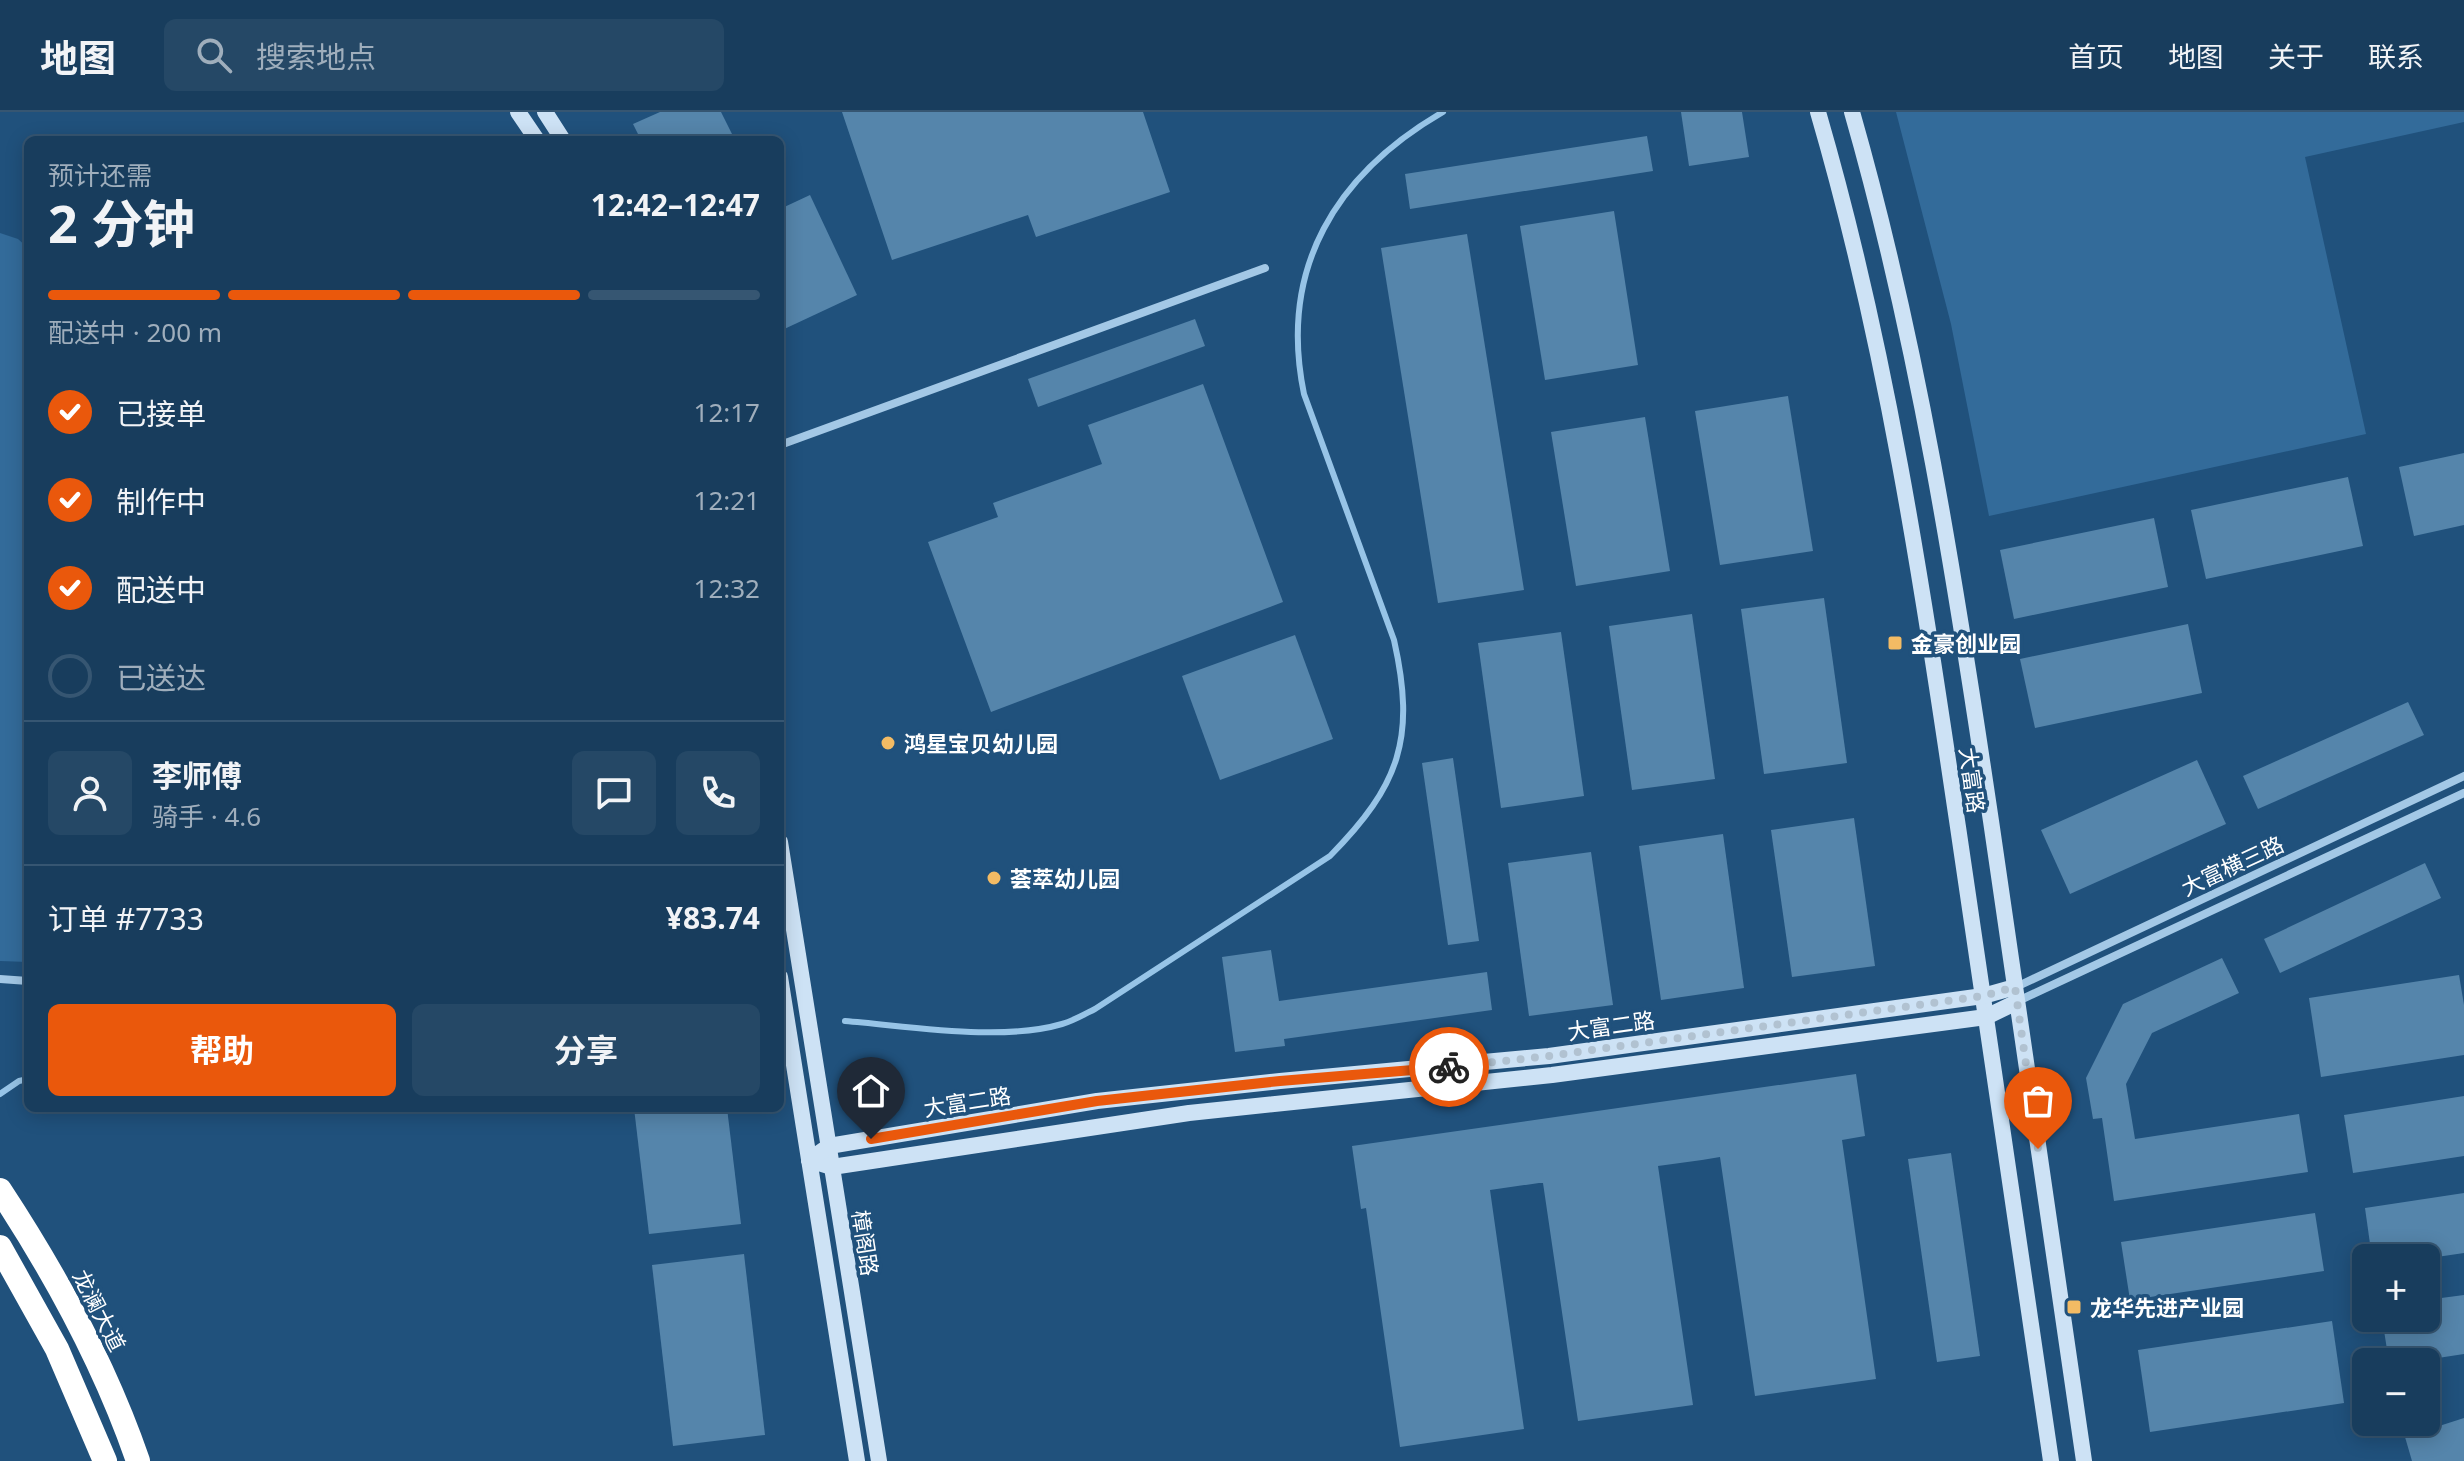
<!DOCTYPE html>
<html lang="zh">
<meta charset="utf-8">
<style>
body{margin:0;font-family:"Noto Sans","Noto Sans SC",sans-serif;background:#254866;color:#f1f3f6;height:100vh;display:flex;flex-direction:column;font-size:30px;white-space:nowrap}
*{box-sizing:border-box;margin:0}
p{font-size:26px;color:#9faebc}
.icon{flex:none;width:44px;height:44px;fill:none;stroke:currentColor;stroke-width:2;stroke-linecap:round;stroke-linejoin:round}
.map{position:relative;flex:1;overflow:hidden}
.side{position:absolute;left:24px;top:24px;width:760px;height:976px;display:flex;flex-direction:column;background:#183d5d;border-radius:12px;box-shadow:0 4px 20px #0003,0 0 0 2px #365672}
.side>*{flex:none}
.controls{position:absolute;left:2352px;top:1132px;display:grid;gap:16px}
.controls a{display:grid;place-items:center;width:88px;height:88px;border-radius:12px;background:#183d5d;box-shadow:0 4px 20px #0003,0 0 0 2px #365672;font-size:40px}
.pin{position:absolute;display:grid;place-items:center;width:68px;height:68px;color:#fff;margin:-82px -34px;border-radius:50% 50% 50% 0;rotate:-45deg;box-shadow:0 0 8px #0007}
.pin .icon{rotate:45deg}
.courier{position:absolute;display:grid;place-items:center;width:80px;height:80px;margin:-40px;border:6px solid #ea580c;border-radius:50%;background:#fff;color:#222;box-shadow:0 2px 10px #0007}
.overview em{font-style:normal;font-weight:700}
.overview div{display:flex;flex-direction:column-reverse}
.overview{display:flex;align-items:center;justify-content:space-between;height:136px;padding:0 24px}
h1{font-size:52px;font-weight:700;line-height:60px}
.bar{display:grid;grid-template-columns:repeat(4,1fr);gap:12px 8px;align-content:center;height:96px;padding:0 24px}
.bar i{height:10px;border-radius:6px;background:#365672}
.bar .current{background:#ea580c}
.bar p{grid-column:span 4}
.line{display:flex;align-items:center;gap:20px;padding:0 24px;border-top:2px solid #365672}
.line div{flex:1}
.round{display:grid;place-items:center;flex:none;width:84px;height:84px;border-radius:12px;background:#254866}
ol{padding:0 24px;list-style:none}
li{display:flex;align-items:center;gap:24px;height:88px}
li p{margin-inline-start:auto}
li .icon{padding:8px;border-radius:50%;background:#ea580c;color:#fff;stroke-width:4}
li:last-child{color:#9faebc}
li i{width:44px;height:44px;border:4px solid #365672;border-radius:50%}
.button{display:flex;gap:16px;margin-top:auto;padding:16px 24px}
.button a{flex:1;height:92px;border-radius:12px;background:#ea580c;color:#fff;font-size:32px;font-weight:700;line-height:92px;text-align:center}
.button a+a{background:#254866;color:#f1f3f6}
header{display:flex;align-items:center;gap:48px;box-sizing:border-box;height:112px;padding:0 40px;background:#183d5d;border-bottom:2px solid #365672}
header strong{font-size:38px}
nav{display:flex;gap:44px;margin-inline-start:auto;font-size:28px}
.search{width:560px;height:72px;background:#254866;display:flex;align-items:center;gap:20px;box-sizing:border-box;padding:0 28px;border-radius:12px;color:#9faebc;font-size:30px}
.map>svg:first-child{display:block}
.green{fill:#336b9a}
.lines{fill:none;stroke-linecap:round;stroke-linejoin:round}
.stream{stroke:#97c4e7;stroke-width:6}
.building{fill:#5585ab}
.street{stroke:#a3c8e6;stroke-width:8}
.secondary{stroke:#cde2f5;stroke-width:16}
.highway{stroke:#fff;stroke-width:24}
.done{stroke:#b1c2d1;stroke-width:8;stroke-dasharray:0 14.4}
.route{stroke:#ea580c;stroke-width:10}
.poi-dot{fill:#f3bb64;stroke:#20517c;stroke-width:3}
.labels{text-anchor:middle;dominant-baseline:central;stroke-width:7;stroke-linejoin:round;paint-order:stroke}
.poi-label{font-size:22px;font-weight:bold;fill:#fff;stroke:#20517c;text-anchor:start}
.street-label{font-size:22px;fill:#fff;stroke:#20517c}
</style>
<header>
<strong>地图</strong>
<div class="search"><svg class="icon" aria-label="search" viewBox="0 0 24 24"><circle cx="10" cy="10" r="6"/><path d="M15 15l6 6"/></svg>搜索地点</div>
<nav><a>首页</a><a>地图</a><a>关于</a><a>联系</a></nav>
</header>
<div class="map">
<svg width="2464" height="1349" viewBox="0 0 2464 1349">
<rect width="100%" height="100%" fill="#20517c"/>
<g class="green">
<polygon points="1896,0 2464,0 2464,10 2305,45 2366,322 1989,404 1951,212"/>
<polygon points="0,121 18,127 28,136 28,850 0,849"/>
</g>
<g class="lines">
<g class="stream">
<path d="M 845,909 C 909,914 1001,930 1062,912 C 1073,909 1085,902 1095,897 L 1330,744 C 1400,673 1416,626 1394,528 L 1304,282 C 1278,156 1336,62 1443,0"/>
<polyline points="0,982 19,969 28,967"/>
</g>
</g>
<g class="building">
<polygon points="660,0 721,0 735,28 641,28 633,12"/>
<polygon points="842,0 1143,0 1170,80 1036,125 1028,103 892,148"/>
<polygon points="1681,0 1742,0 1749,45 1689,54"/>
<polygon points="1647,24 1653,59 1410,97 1405,62"/>
<polygon points="810,83 857,183 780,219 780,97"/>
<polygon points="1614,99 1638,253 1545,268 1520,114"/>
<polygon points="1467,122 1524,478 1438,491 1381,136"/>
<polygon points="1195,207 1205,234 1038,295 1028,267"/>
<polygon points="1203,272 1283,490 991,600 928,430 998,405 993,391 1102,352 1088,313"/>
<polygon points="1788,284 1813,439 1720,453 1695,299"/>
<polygon points="1645,305 1670,459 1576,474 1551,320"/>
<polygon points="2464,341 2464,413 2414,424 2399,355"/>
<polygon points="2348,365 2363,434 2206,467 2191,398"/>
<polygon points="2154,406 2168,475 2014,507 2000,438"/>
<polygon points="1824,486 1847,651 1764,662 1741,497"/>
<polygon points="1692,502 1715,667 1632,678 1609,514"/>
<polygon points="2188,512 2202,581 2035,616 2020,547"/>
<polygon points="1561,520 1584,684 1501,696 1478,531"/>
<polygon points="1295,523 1333,627 1220,668 1182,564"/>
<polygon points="2408,590 2424,623 2258,697 2243,664"/>
<polygon points="1453,646 1479,829 1448,833 1422,651"/>
<polygon points="2197,648 2226,712 2070,782 2041,718"/>
<polygon points="1854,706 1875,854 1792,865 1771,718"/>
<polygon points="1723,722 1744,876 1661,888 1639,734"/>
<polygon points="1591,740 1613,893 1529,904 1508,751"/>
<polygon points="2425,751 2441,786 2280,861 2264,827"/>
<polygon points="1271,838 1279,889 1487,860 1492,898 1284,927 1285,934 1235,940 1222,845"/>
<polygon points="2222,846 2239,881 2152,921 2126,972 2135,1027 2299,1002 2308,1060 2114,1089 2102,1006 2093,1007 2086,966 2123,892"/>
<polygon points="2459,863 2464,893 2464,943 2321,965 2309,886"/>
<polygon points="1856,962 1865,1024 1842,1028 1876,1267 1755,1284 1720,1045 1702,1048 1658,1054 1693,1293 1578,1309 1543,1071 1539,1071 1490,1078 1524,1317 1400,1335 1366,1096 1361,1097 1352,1034"/>
<polygon points="2464,984 2464,1044 2353,1061 2344,1003"/>
<polygon points="634,996 727,996 741,1112 649,1122"/>
<polygon points="1951,1041 1980,1244 1937,1250 1908,1047"/>
<polygon points="2464,1081 2464,1141 2430,1146 2372,1146 2365,1096"/>
<polygon points="2315,1101 2324,1159 2130,1188 2121,1130"/>
<polygon points="744,1142 765,1323 673,1334 652,1153"/>
<polygon points="2464,1183 2464,1242 2412,1250 2389,1250 2382,1206 2426,1206 2426,1188"/>
<polygon points="2332,1209 2344,1291 2150,1320 2138,1238"/>
<polygon points="2464,1306 2464,1349 2412,1349 2405,1325"/>
</g>
<g class="lines">
<g class="street">
<polyline points="780,333 1265,156"/>
<polyline points="0,867 28,869"/>
<polyline points="2016,875 2464,664"/>
<polyline points="2018,889 2464,681"/>
</g>
<g class="secondary">
<polyline points="518,0 537,28"/>
<polyline points="545,0 563,28"/>
<path d="M 1818,0 C 1887,236 1922,473 1958,715 C 1989,927 2020,1138 2051,1349"/>
<path d="M 1852,0 C 1918,230 1956,472 1991,709 C 2022,922 2053,1136 2084,1349"/>
<polyline points="780,730 879,1349"/>
<polyline points="780,865 857,1349"/>
<polyline points="809,1048 832,1055 1189,1001 1552,963 1986,905 2017,890"/>
<polyline points="809,1048 829,1034 1097,989 1280,969 1549,944 1983,884 2015,875"/>
</g>
<g class="highway">
<path d="M 0,1078 C 56,1163 105,1253 138,1349"/>
<polyline points="0,1135 57,1237 105,1349"/>
</g>
</g>
<g class="lines">
<polyline class="done" points="1449,955 1549,944 1983,884 2015,875 2038,1037"/>
<polyline class="route" points="871,1027 1097,989 1280,969 1449,955"/>
</g>
<g class="poi-dot">
<rect x="1887" y="523" width="16" height="16" rx="4"/>
<circle cx="888" cy="631" r="8"/>
<circle cx="994" cy="766" r="8"/>
<rect x="2066" y="1187" width="16" height="16" rx="4"/>
</g>
<g class="labels">
<g class="poi-label">
<text x="1911" y="531">金豪创业园</text>
<text x="904" y="631">鸿星宝贝幼儿园</text>
<text x="1010" y="766">荟萃幼儿园</text>
<text x="2090" y="1195">龙华先进产业园</text>
</g>
<g class="street-label">
<text transform="translate(1973 668) rotate(82)">大富路</text>
<text transform="translate(2232 753) rotate(-25)">大富横三路</text>
<text transform="translate(1611 913) rotate(-8)">大富二路</text>
<text transform="translate(967 989) rotate(-9)">大富二路</text>
<text transform="translate(866 1131) rotate(81)">樟阁路</text>
<text transform="translate(100 1198) rotate(63)">龙澜大道</text>
</g>
</g>
</svg>
<div class="controls">
<a>+</a>
<a>−</a>
</div>
<div class="pin" style="left:2038px;top:1037px;background:#ea580c"><svg class="icon" aria-label="bag" viewBox="0 0 24 24"><path d="M5 8h14l-1 12H6zM9 8a3 3 0 0 1 6 0"/></svg></div>
<div class="pin" style="left:871px;top:1027px;background:#1f2937"><svg class="icon" aria-label="home" viewBox="0 0 24 24"><path d="M3 11l9-7 9 7M6 9v11h12V9"/></svg></div>
<div class="courier" style="left:1449px;top:955px"><svg class="icon" aria-label="bike" viewBox="0 0 24 24"><circle cx="6" cy="16" r="4"/><circle cx="18" cy="16" r="4"/><path d="M6 16l4-8h5l3 8M10 8l3 8H6M13 5h3"/></svg></div>
<section class="side">
<div class="overview"><div><h1>2 分钟</h1><p>预计还需</p></div><em>12:42–12:47</em></div>
<div class="bar"><i class="current"></i><i class="current"></i><i class="current"></i><i></i><p>配送中 · 200 m</p></div>
<ol>
<li><svg class="icon" aria-label="check" viewBox="0 0 24 24"><path d="M5 12l5 5 9-10"/></svg>已接单<p>12:17</p></li>
<li><svg class="icon" aria-label="check" viewBox="0 0 24 24"><path d="M5 12l5 5 9-10"/></svg>制作中<p>12:21</p></li>
<li><svg class="icon" aria-label="check" viewBox="0 0 24 24"><path d="M5 12l5 5 9-10"/></svg>配送中<p>12:32</p></li>
<li><i></i>已送达</li>
</ol>
<div class="line" style="height:144px"><a class="round"><svg class="icon" aria-label="person" viewBox="0 0 24 24"><circle cx="12" cy="8" r="4"/><path d="M4 21q1-7 8-7t8 7"/></svg></a><div><b>李师傅</b><p>骑手 · 4.6</p></div><a class="round"><svg class="icon" aria-label="chat" viewBox="0 0 24 24"><path d="M4 5h16v11H9l-5 4z"/></svg></a><a class="round"><svg class="icon" aria-label="phone" viewBox="0 0 24 24"><path d="M5 4h4l2 5-3 2q2 4 5 5l2-3 5 2v4C11 20 4 13 5 4z"/></svg></a></div>
<div class="line" style="height:104px"><div>订单 #7733</div><b>¥83.74</b></div>
<div class="button"><a>帮助</a><a>分享</a></div>
</section>
</div>
